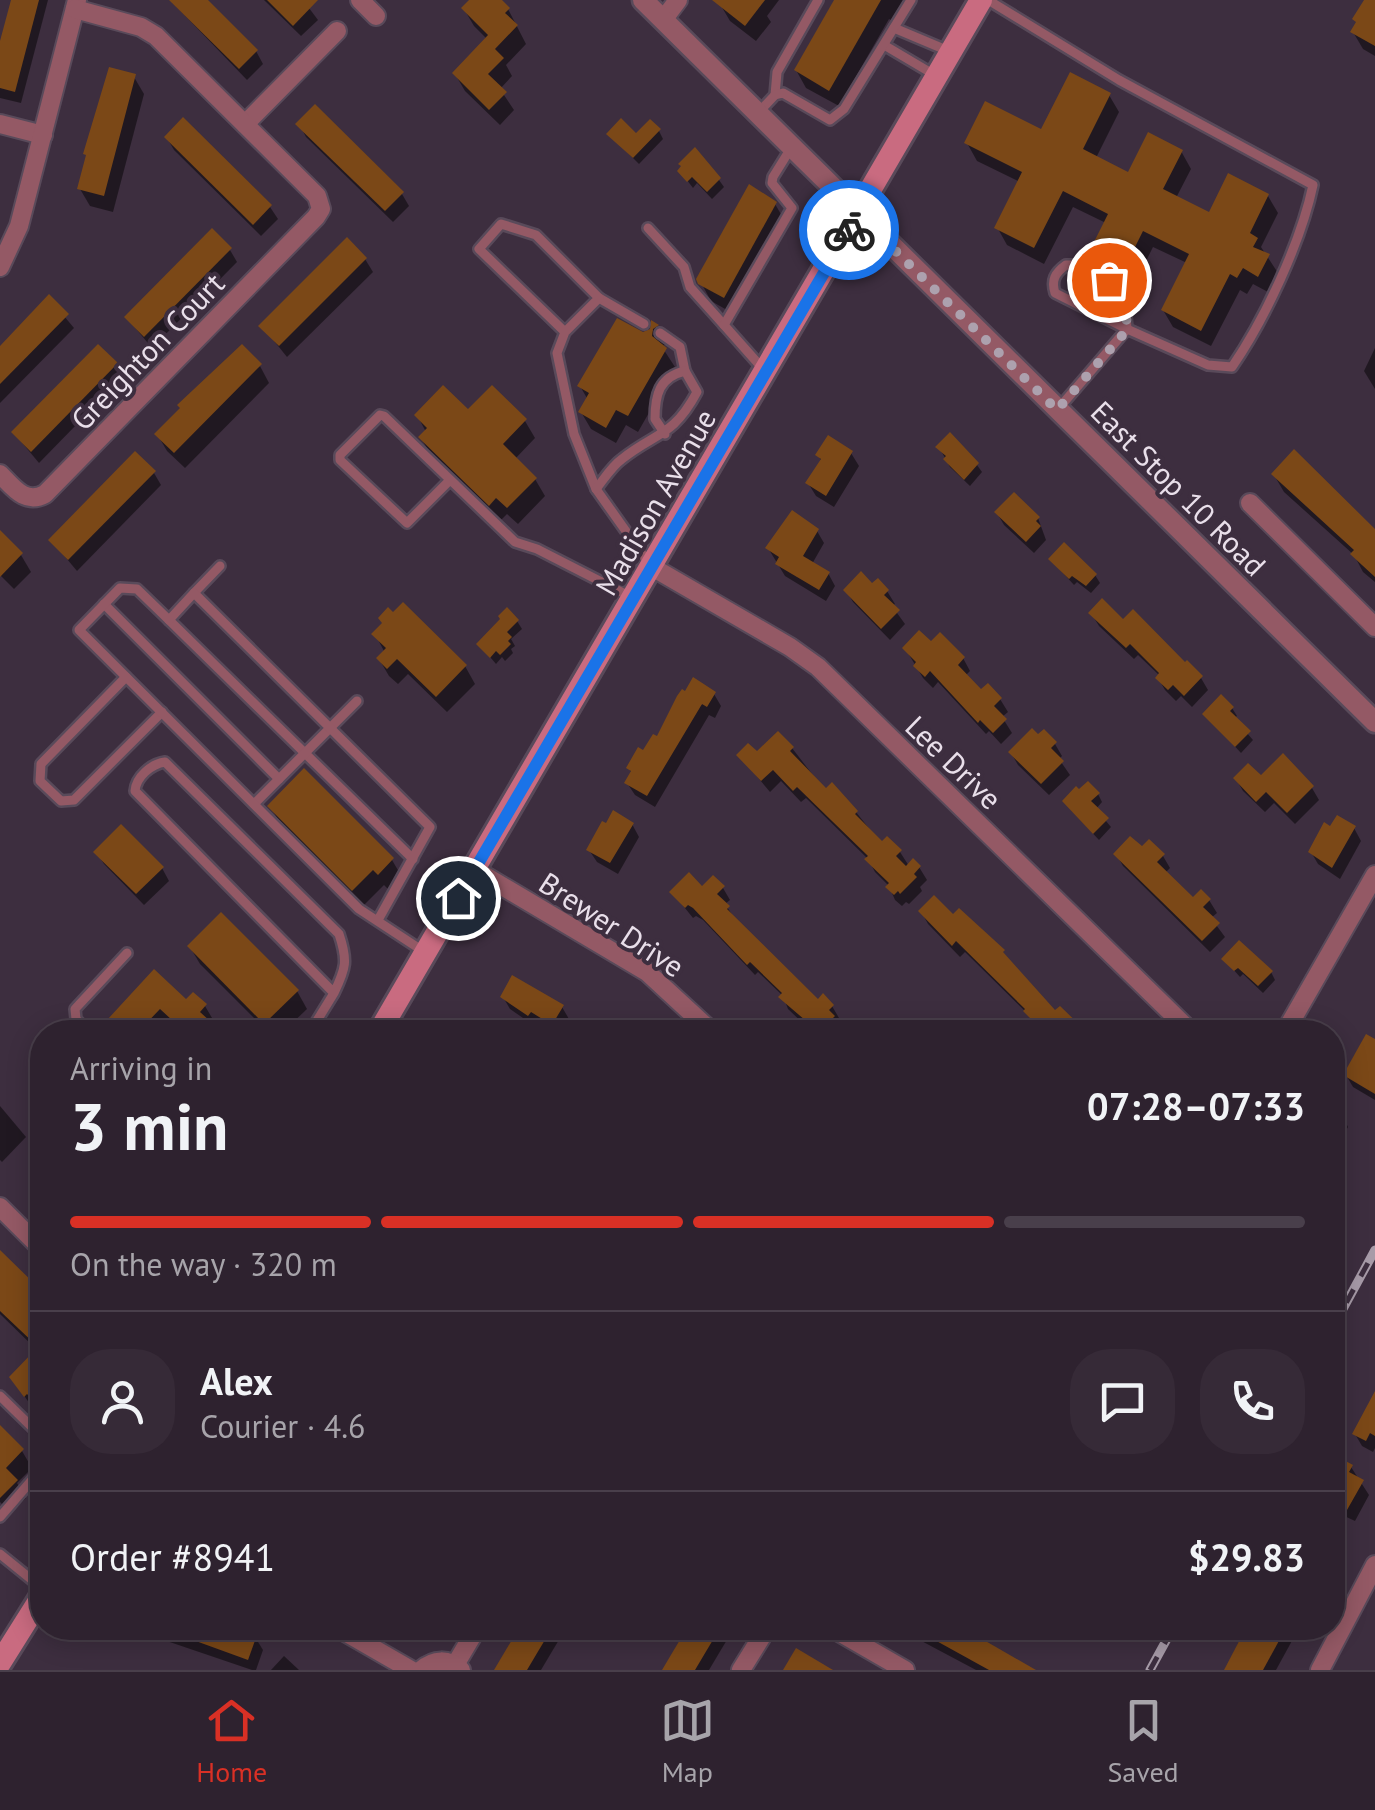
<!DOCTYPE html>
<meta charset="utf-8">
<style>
body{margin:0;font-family:"PT Sans",sans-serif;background:#362a37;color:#f1f3f6;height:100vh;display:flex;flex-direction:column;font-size:38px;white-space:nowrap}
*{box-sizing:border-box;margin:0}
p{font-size:32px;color:#a7a4aa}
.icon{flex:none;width:55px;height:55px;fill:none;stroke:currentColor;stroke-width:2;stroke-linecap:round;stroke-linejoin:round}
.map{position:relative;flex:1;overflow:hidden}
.panel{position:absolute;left:30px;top:1020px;width:1315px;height:620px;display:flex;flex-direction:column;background:#2e222f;border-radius:40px;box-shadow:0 5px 25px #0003,0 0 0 2px #493f4b}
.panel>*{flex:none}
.pin{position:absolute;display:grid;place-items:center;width:85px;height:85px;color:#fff;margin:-42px;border:5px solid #fff;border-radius:50%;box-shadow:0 2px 10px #0007}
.courier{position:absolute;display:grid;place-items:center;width:100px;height:100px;margin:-50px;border:8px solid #1a73e8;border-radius:50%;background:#fff;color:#222;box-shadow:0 2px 12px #0007}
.overview em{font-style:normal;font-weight:800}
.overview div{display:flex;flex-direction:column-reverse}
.overview{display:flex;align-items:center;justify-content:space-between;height:170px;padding:0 40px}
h1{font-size:65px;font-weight:800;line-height:75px}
.bar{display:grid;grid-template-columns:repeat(4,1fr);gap:15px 10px;align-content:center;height:120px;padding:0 40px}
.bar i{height:12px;border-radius:8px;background:#493f4b}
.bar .selected{background:#d93025}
.bar p{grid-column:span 4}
.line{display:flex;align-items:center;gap:25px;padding:0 40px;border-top:2px solid #493f4b}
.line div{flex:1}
.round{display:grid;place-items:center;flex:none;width:105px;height:105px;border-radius:40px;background:#362a37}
.tab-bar{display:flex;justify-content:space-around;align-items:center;height:140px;border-top:2px solid #493f4b;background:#2e222f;font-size:28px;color:#a7a4aa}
.tab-bar a{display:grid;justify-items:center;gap:5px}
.tab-bar .selected{color:#d93025}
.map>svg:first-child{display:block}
.shadow{fill:#0007}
.building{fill:#7b4817}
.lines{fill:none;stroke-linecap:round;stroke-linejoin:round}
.service-casing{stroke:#594a5a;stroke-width:14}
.minor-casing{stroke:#594a5a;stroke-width:22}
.tertiary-casing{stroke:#594a5a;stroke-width:25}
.secondary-casing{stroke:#594a5a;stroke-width:28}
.service{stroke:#945965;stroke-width:9}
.minor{stroke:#945965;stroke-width:18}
.tertiary{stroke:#945965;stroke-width:20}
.secondary{stroke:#c96b80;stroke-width:22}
.rail-casing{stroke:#a79ba8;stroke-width:9}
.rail{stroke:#3d2e3f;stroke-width:5;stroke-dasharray:15;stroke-linecap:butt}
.done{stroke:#ada1ae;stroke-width:10;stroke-dasharray:0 18}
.route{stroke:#1a73e8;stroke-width:12}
.labels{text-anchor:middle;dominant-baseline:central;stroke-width:8;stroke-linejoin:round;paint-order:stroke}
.street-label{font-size:30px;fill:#e9dfea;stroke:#3d2e3f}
</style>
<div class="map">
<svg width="1375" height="1670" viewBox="0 0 1375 1670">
<rect width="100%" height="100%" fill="#3d2e3f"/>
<g class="shadow">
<polygon points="13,0 48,0 21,103 0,98 0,51"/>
<polygon points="170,0 204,0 256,51 263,64 247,80"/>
<polygon points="264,0 303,0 318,20 301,36"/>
<polygon points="472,0 499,0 508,9 526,44 506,65 512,76 500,89 514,110 500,125 465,91 455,74 488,40 474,26 464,9"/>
<polygon points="723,0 779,0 767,16 771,22 756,41 730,21 720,4"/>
<polygon points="837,0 917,0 902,26 889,19 839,106 806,88 796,70"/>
<polygon points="1367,0 1375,0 1375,56 1363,49 1353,32"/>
<polygon points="134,77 144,94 113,212 90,206 80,189"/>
<polygon points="1109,95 1119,112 1096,158 1129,175 1181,151 1191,169 1176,198 1210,216 1268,196 1278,213 1261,247 1278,273 1268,292 1253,284 1247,294 1240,290 1211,346 1173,327 1163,310 1187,263 1153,247 1129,295 1116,290 1110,300 1102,296 1093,280 1097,277 1087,260 1106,223 1073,207 1044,264 1007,245 997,227 1020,182 977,161 967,143 1042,133"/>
<polygon points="183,121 270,207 278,219 261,236 174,150 167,138"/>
<polygon points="299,124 402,194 409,206 393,222 306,137"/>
<polygon points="659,131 663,139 639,164 609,134 636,136"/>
<polygon points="680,171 719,180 724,187 712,199 697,183 693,188"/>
<polygon points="775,204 785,221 734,314 711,301 699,279"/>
<polygon points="230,250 237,262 152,348 127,318"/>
<polygon points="365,259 373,272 287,357 262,326"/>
<polygon points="49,298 74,328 0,403 0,347"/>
<polygon points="653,324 667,343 662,347 675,367 638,432 626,425 616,443 591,429 581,412 588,400 580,386 643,335 653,331"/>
<polygon points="1375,348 1375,389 1364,371"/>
<polygon points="116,364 123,377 39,463 14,433"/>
<polygon points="260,366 269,383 185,468 167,451 157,434"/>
<polygon points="492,388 525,421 535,438 515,459 535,479 545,496 518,524 507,514 500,521 431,455 421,438 426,432 417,415 468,413"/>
<polygon points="939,447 977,465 982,472 970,486 950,467"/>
<polygon points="851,453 859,466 834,507 816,496 808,483 822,462 818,455"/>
<polygon points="154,473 161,485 77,571 51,540"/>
<polygon points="1274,475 1375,532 1375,582 1363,572 1354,555 1284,492"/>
<polygon points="997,513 1038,518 1046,540 1034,553 1004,525"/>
<polygon points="817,531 824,543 812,564 828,573 835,586 826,601 785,576 768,548"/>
<polygon points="0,534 21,555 31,572 14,589 0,575"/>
<polygon points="1051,560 1095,575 1100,583 1091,593 1077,582 1074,585"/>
<polygon points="872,586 887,591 895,604 892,606 905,624 890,640 853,602 846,590"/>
<polygon points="1091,613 1123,623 1201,678 1208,690 1192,707 1181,696 1176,701 1165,690 1158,678 1160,676 1138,655 1134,659 1099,626"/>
<polygon points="517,621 522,629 511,639 515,646 511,649 513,653 505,661 502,657 496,664 479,644"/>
<polygon points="375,634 465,666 475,684 447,712 408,674 398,684 389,676 379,659 385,653"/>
<polygon points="931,645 963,658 970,671 965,676 981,693 1000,699 1008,712 1002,717 1012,733 1001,744 989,731 986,734 938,682 933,688 923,678 905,648"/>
<polygon points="714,694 721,706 715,718 709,715 655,807 635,795 627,783 632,774 629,768"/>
<polygon points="1232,708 1237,716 1234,718 1253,740 1241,753 1205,714"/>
<polygon points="1055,744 1062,756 1059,759 1070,775 1049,795 1018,765 1011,753"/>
<polygon points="792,748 826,792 856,812 882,845 900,852 909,866 919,867 927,880 920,887 922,891 909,904 906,902 902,906 895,900 889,886 875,872 868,859 806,798 801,802 781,781 770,792 739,755"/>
<polygon points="1236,779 1261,779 1312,788 1319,800 1295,824 1274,803 1265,812 1243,791"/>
<polygon points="1098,794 1102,802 1096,809 1111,827 1099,840 1070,809"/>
<polygon points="270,806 392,860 402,877 389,890 384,885 363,906 280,823"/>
<polygon points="632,824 639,837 618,874 597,862 589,850"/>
<polygon points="1354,828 1361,841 1340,879 1318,864 1311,852"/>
<polygon points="1142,850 1163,856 1170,868 1165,873 1193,901 1209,900 1217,913 1211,918 1225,937 1210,952 1123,866 1116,854"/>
<polygon points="96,852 162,868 169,881 144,905 104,864"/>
<polygon points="723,888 730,900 725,904 735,919 818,1002 832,1006 839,1018 836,1022 843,1032 812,1032 788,1009 783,996 758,972 755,975 703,920 696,916 693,918 672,892"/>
<polygon points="921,911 1055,1014 1082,1032 1041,1032 1027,1013 965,952 960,957 928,924"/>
<polygon points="190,947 297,991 307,1009 283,1032 268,1032 200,964"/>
<polygon points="1224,959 1271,972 1275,980 1263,993 1243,974 1240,977"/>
<polygon points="154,972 186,1003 205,1006 215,1023 211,1026 218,1032 179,1032 171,1025 163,1032 102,1032 100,1030"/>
<polygon points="503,997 562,1007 569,1019 562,1032 554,1032 538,1023 536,1027 510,1009"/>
<polygon points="599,1025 606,1032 591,1032"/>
<polygon points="1375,1042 1375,1100 1353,1087 1346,1075"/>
<polygon points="0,1106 26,1137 2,1162 0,1160"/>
<polygon points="1332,1113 1344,1119 1348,1127 1332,1155"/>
<polygon points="0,1253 42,1295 42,1414 36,1407 34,1410 12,1378 38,1351 0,1314"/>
<polygon points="1375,1396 1375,1448 1373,1452 1362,1446 1355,1434"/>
<polygon points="0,1429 22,1451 32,1468 17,1483 26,1498 11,1513 0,1502"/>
<polygon points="1351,1467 1369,1495 1355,1521 1340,1514 1336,1522 1332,1520 1332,1476"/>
<polygon points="149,1628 228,1628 255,1637 263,1650 256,1670 252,1670 155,1637"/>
<polygon points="522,1628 566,1628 541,1670 497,1670"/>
<polygon points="690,1628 734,1628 709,1670 665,1670"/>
<polygon points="897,1628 959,1628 1031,1670 976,1670"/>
<polygon points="1249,1628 1299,1628 1276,1670 1226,1670"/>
<polygon points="284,1656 299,1670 271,1670"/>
</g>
<g class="building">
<polygon points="11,0 39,0 15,92 0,88 0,41"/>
<polygon points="169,0 208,0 258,50 239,69"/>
<polygon points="267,0 318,0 293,26"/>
<polygon points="469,0 502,0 510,8 505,13 518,25 495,49 504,58 488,74 507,92 489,110 452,73 488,35 461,8"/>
<polygon points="712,0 765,0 745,26"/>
<polygon points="834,0 881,0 829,91 794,70"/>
<polygon points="1364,0 1375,0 1375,46 1350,32 1356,22 1352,19"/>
<polygon points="109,67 136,74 104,196 77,189 86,155 83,154"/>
<polygon points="1070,72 1111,93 1083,149 1128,172 1148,132 1183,150 1163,189 1209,212 1228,173 1269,194 1250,233 1258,238 1253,247 1270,254 1258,277 1243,268 1237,278 1230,274 1201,331 1161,310 1189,254 1143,231 1119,279 1106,274 1102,278 1102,286 1090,279 1096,275 1097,269 1085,260 1108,214 1063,191 1034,248 994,228 1022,172 964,143 985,101 1041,129"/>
<polygon points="315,104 404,192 385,211 295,124"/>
<polygon points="183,117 272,205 253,225 164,137"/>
<polygon points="621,118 636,133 650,119 661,129 633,158 606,134"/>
<polygon points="695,147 721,178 707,192 692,177 687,182 677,171 681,166 678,164"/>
<polygon points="749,184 777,202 724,298 698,284 696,279"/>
<polygon points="212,228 232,248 144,337 124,317"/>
<polygon points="347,237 367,258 279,346 258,326"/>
<polygon points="49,294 69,314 0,384 0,346"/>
<polygon points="617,318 643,332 650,329 651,320 659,325 653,329 652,336 667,348 628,416 616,410 606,428 578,412 589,393 577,386"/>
<polygon points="98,344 118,363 31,452 11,432"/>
<polygon points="242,344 262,364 174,453 154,434 180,408 177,405"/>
<polygon points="443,385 468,409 492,385 527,419 503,444 537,478 507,508 496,498 489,506 418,437 427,428 414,415"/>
<polygon points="950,432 979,463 964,480 943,459 946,456 935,447"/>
<polygon points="828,435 853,451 826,496 805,483 821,459 815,455"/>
<polygon points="1294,449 1375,529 1375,577 1350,554 1354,550 1271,474"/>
<polygon points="135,451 156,471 68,560 48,540"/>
<polygon points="1014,492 1040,517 1036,521 1041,526 1026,542 994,512"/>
<polygon points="792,510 819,529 803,556 830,572 819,590 775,564 779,557 765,548"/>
<polygon points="0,530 23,553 0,577"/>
<polygon points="1064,542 1097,574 1086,586 1072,576 1069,579 1048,559"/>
<polygon points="861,571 872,583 878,578 889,590 884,595 900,610 881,629 843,590"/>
<polygon points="1102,598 1123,619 1133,609 1185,662 1187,660 1203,676 1184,696 1173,685 1168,690 1155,678 1159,673 1130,644 1126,648 1088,613"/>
<polygon points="403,602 467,665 436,697 397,659 387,669 376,658 386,648 371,634 382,623 378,618 388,607 393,612"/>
<polygon points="507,607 519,620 507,632 512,637 508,641 511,644 500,655 496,651 490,658 476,644 500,619 498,616"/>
<polygon points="919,630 931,641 940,632 965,657 958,665 981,689 988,683 1002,698 994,706 1007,719 993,733 980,720 978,723 930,671 925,677 913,666 916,662 902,648"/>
<polygon points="693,677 716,692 707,707 702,704 647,796 624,783 631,771 626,768 638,747 643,750 653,734 657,736 677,696 682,689 685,691"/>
<polygon points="1221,694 1234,707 1230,711 1251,731 1235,747 1202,714"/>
<polygon points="1032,728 1038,734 1044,729 1057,742 1051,748 1064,761 1041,784 1008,752"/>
<polygon points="778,731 794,747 790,751 826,788 832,782 858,811 855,814 882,841 887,836 902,850 896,856 906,866 913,858 921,866 914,874 917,877 900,894 898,891 894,895 885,887 889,883 864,859 868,856 797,787 793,791 773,770 761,781 736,755 748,743 757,751"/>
<polygon points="1283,753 1314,786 1287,813 1266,792 1256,802 1233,778 1248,763 1261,775"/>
<polygon points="304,768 394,858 378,875 373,870 352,891 267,806"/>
<polygon points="1088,781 1100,793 1091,801 1109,818 1093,834 1062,801 1076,786 1079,789"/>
<polygon points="613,810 634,823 610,863 586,850 602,821 606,823"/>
<polygon points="1337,815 1356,826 1332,868 1308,852 1324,822 1330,826"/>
<polygon points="121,824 164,867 136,894 93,852"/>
<polygon points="1130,836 1142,846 1149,839 1165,854 1157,862 1193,897 1201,889 1211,899 1203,907 1220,923 1202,941 1113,854"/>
<polygon points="689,872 702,886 713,875 725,886 717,894 730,906 727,909 818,999 823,993 834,1005 829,1010 835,1016 819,1032 778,997 782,993 750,962 747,965 693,908 688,905 685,908 669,892"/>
<polygon points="934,895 953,914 959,908 1005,950 1003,952 1055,1010 1060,1006 1087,1032 1044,1032 1023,1011 1025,1009 956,941 952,946 918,911"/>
<polygon points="221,912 299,990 264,1024 187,946"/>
<polygon points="1239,940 1273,971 1258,986 1238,968 1234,971 1221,959"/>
<polygon points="154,969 186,999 193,992 207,1004 200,1012 222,1032 185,1032 160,1009 138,1032 96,1032"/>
<polygon points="512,975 564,1005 552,1025 531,1012 528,1016 500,997"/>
<polygon points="1366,1034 1375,1039 1375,1094 1343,1075"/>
<polygon points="0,1250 42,1291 42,1410 27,1394 24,1397 9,1377 38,1347 0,1311"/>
<polygon points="1375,1391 1375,1436 1370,1433 1366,1441 1352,1434"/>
<polygon points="0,1425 24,1449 6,1468 18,1480 0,1498"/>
<polygon points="1340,1458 1353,1465 1349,1472 1364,1480 1347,1510 1332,1502 1332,1471"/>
<polygon points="160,1628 236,1628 257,1635 248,1660"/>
<polygon points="519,1628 552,1628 527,1670 494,1670"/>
<polygon points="687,1628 720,1628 695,1670 662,1670"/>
<polygon points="913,1628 963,1628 1036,1670 989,1670"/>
<polygon points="1246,1628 1286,1628 1263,1670 1224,1670"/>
<polygon points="796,1648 833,1670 783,1670"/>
</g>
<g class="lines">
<g class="service-casing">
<g id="service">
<path d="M 988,0 L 1119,80 L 1313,185 C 1301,242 1265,319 1232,367 L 1208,365 L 1127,329 L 1059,408"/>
<polyline points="894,28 951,52"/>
<polyline points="884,45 933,74"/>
<polyline points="775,95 777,72 818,0"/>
<polyline points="759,112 775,95 783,93 830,120 844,109 911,0"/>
<polyline points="648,228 684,267 690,287 724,325"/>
<path d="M 1089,271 L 1076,265 L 1066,265 C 1055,273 1051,280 1055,293 L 1127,329 C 1126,309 1125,295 1109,281"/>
<polyline points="599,298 644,324"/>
<polyline points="565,332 599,298 536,235 501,224 479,249 565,332 557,353 574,434 596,489 650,565"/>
<polyline points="660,333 680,347 685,371"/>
<polyline points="763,369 724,325 792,208 772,183 773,177 791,148"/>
<polyline points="449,481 407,523 340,460 340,455 380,415 384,416 515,542 537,549 631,597"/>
<path d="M 596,489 C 604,479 612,466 622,459 C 656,432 673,437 697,392 L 685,371 C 659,377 655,395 655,419 L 665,434"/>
<polyline points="194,593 220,566"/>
<polyline points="104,604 279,779"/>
<polyline points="169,620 413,859"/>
<polyline points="126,677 41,764 40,781 61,801 74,800 162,712"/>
<polyline points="254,804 357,701"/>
<polyline points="378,920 430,827 194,593 169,620 137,589 120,588 79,630 359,909 423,951"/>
<polyline points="88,1032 76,1019 75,1009 127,953"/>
<path d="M 310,1032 L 334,993 L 135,791 C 136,777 151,764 165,762 L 339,934 C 348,961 346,968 334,993"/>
<polyline points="0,1396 42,1437"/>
<polyline points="0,1517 38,1473"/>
<polyline points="0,1554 42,1588"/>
</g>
</g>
<g class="minor-casing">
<g id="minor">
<polyline points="360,0 376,16"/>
<polyline points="663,20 678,0"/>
<polyline points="0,124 43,135"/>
<polyline points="245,124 337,31"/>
<polyline points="0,267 19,226 77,0"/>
<path d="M 0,474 C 13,487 25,505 45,494 L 316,217 L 321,209 L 317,196 L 156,36 L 141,27 L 75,9"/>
<polyline points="1250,503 1375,627"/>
<polyline points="652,567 790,647 818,667 1191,1032"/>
<polyline points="475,870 647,972 712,1032"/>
<polyline points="1285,1032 1375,875"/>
<polyline points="0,1207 42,1249"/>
<polyline points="338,1628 411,1670"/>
<polyline points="832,1628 905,1670"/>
<polyline points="455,1665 477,1628"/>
<path d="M 421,1670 C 434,1659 448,1658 461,1670"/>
<polyline points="741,1670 767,1628"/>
<polyline points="1320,1670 1375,1565"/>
</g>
</g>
<g class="tertiary-casing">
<polyline id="tertiary" points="643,0 1375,722"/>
</g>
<g class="secondary-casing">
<g id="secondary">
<polyline points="379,1032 981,0"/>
<polyline points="0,1663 42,1596"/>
</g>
</g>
<use href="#service" class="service"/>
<use href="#minor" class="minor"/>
<use href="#tertiary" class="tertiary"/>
<use href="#secondary" class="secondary"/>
<g class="rail-casing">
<g id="rail">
<polyline points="1332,1329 1375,1250"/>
<polyline points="1150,1670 1173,1628"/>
</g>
</g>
<use href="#rail" class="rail"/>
</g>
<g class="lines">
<path class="done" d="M 849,230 L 858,214 L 1057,410 L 1127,330 C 1126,309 1125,295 1109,280"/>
<polyline class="route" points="458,898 849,230"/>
</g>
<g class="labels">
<g class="street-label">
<text transform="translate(147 351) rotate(-46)">Greighton Court</text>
<text transform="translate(1179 488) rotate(45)">East Stop 10 Road</text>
<text transform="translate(655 502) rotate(-60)">Madison Avenue</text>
<text transform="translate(954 762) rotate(44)">Lee Drive</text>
<text transform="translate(612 924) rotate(33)">Brewer Drive</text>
</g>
</g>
</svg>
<div class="pin" style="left:1109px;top:280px;background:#ea580c"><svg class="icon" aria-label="bag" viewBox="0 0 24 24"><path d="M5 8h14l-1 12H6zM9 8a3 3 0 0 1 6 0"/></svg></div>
<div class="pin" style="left:458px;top:898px;background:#1f2937"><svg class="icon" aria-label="home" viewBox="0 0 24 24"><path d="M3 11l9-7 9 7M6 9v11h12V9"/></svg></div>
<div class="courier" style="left:849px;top:230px"><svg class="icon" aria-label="bike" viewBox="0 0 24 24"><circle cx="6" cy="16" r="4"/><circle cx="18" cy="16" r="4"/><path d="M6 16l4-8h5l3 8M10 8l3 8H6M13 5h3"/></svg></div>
<section class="panel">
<div class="overview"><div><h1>3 min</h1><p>Arriving in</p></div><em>07:28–07:33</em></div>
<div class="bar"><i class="selected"></i><i class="selected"></i><i class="selected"></i><i></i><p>On the way · 320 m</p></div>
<div class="line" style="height:180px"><a class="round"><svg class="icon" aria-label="person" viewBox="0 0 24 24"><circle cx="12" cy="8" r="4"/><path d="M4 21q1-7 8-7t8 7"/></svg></a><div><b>Alex</b><p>Courier · 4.6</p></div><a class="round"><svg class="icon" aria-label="chat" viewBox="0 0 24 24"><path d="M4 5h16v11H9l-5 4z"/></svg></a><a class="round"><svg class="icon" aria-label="phone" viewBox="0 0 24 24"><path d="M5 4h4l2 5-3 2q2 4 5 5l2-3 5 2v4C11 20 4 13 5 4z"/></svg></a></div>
<div class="line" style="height:130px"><div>Order #8941</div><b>$29.83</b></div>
</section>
</div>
<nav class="tab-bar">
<a class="selected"><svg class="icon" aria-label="home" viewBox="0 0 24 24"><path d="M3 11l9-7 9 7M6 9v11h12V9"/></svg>Home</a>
<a><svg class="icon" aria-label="map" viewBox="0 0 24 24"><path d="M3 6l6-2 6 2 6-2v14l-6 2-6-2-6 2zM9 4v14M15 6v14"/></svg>Map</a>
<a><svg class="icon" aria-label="saved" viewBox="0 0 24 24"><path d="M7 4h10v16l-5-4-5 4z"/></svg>Saved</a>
</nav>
